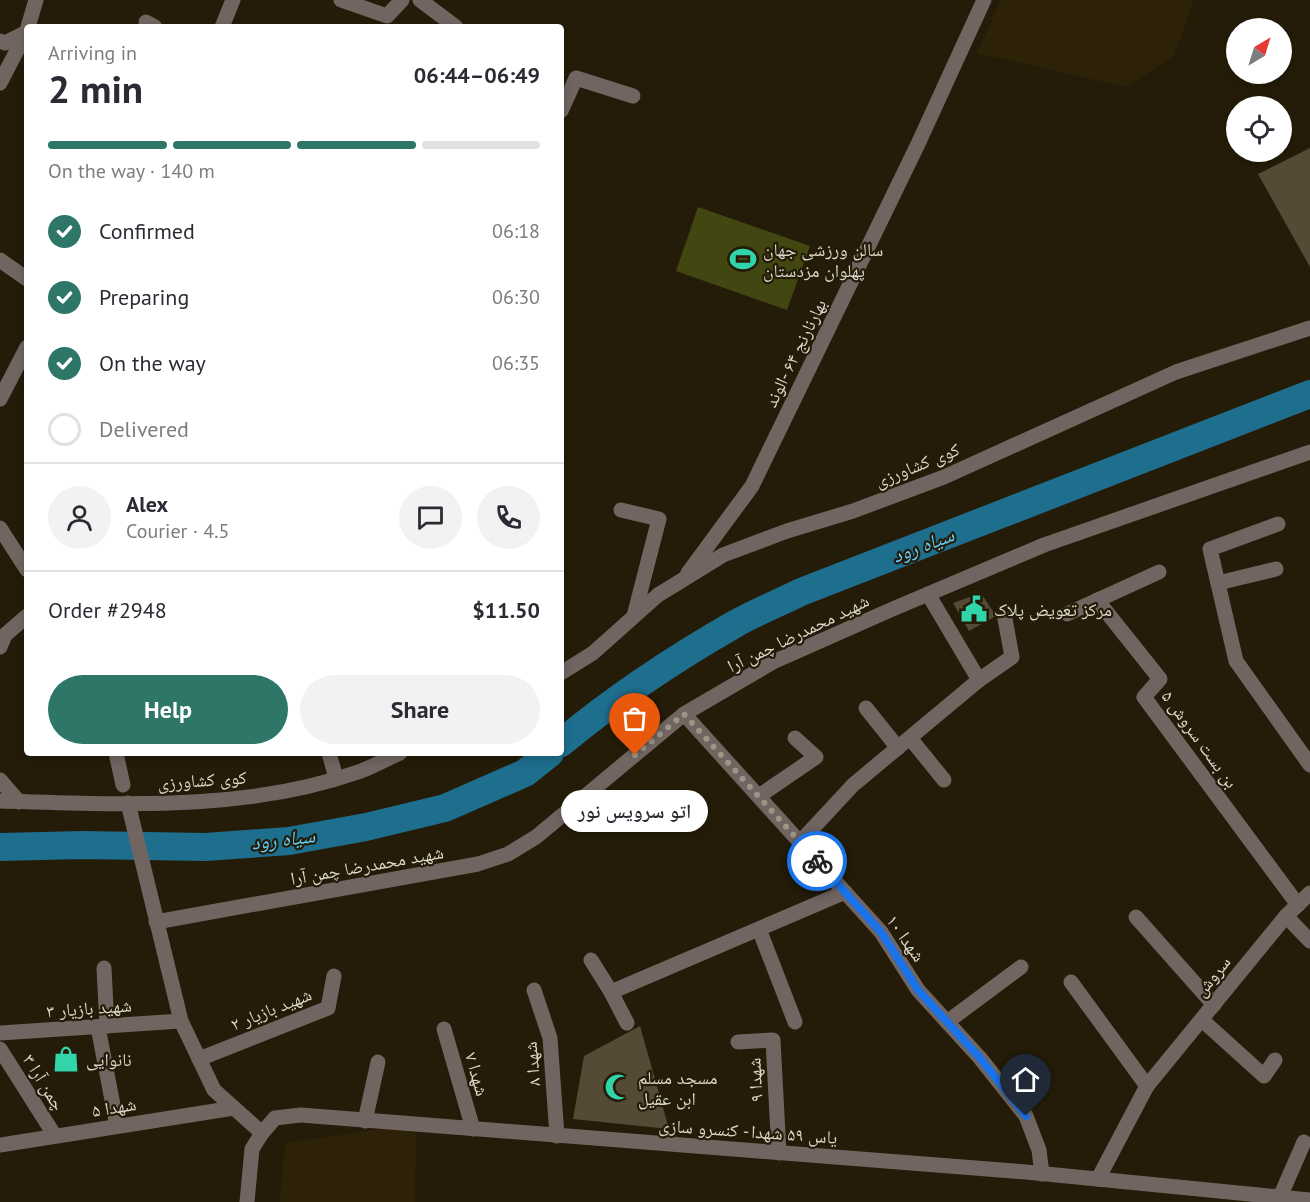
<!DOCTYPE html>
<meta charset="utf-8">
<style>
body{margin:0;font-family:"PT Sans","Noto Naskh Arabic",sans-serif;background:#f2f2f3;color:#2b2b33;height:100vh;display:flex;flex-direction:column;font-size:22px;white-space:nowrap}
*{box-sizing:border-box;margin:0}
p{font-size:20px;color:#7c7c81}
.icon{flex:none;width:33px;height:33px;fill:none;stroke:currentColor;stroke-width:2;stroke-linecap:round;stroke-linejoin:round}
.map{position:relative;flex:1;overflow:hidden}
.details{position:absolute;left:24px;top:24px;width:540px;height:732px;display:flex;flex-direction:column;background:#fff;border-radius:6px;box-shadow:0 3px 9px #0003}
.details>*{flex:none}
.needle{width:39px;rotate:38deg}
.fabs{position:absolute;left:1226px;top:18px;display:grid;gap:12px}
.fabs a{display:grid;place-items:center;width:66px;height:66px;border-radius:50%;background:#fff;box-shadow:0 3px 9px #0003;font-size:30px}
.pin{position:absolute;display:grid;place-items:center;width:51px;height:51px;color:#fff;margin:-62px -26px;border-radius:50% 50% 50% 0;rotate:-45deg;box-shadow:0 0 6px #0007}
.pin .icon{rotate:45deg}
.courier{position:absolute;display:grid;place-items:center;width:60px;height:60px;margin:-30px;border:4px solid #1a73e8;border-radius:50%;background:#fff;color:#222;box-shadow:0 2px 8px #0007}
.bubble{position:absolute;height:42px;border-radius:21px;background:#fff;box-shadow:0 3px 9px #0003;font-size:20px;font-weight:600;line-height:42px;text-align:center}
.summary em{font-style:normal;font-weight:600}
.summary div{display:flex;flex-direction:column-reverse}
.summary{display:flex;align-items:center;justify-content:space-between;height:102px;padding:0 24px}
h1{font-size:39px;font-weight:600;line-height:45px}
.bar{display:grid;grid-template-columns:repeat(4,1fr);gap:9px 6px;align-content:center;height:72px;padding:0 24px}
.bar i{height:8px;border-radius:4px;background:#e1e1e2}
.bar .selected{background:#2e7768}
.bar p{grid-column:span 4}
.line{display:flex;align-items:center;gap:15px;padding:0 24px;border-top:2px solid #e1e1e2}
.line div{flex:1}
.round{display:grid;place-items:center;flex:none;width:63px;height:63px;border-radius:32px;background:#f2f2f3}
ol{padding:0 24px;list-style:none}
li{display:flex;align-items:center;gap:18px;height:66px}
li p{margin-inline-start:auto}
li .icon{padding:6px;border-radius:50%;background:#2e7768;color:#fff;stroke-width:4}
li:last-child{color:#7c7c81}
li i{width:33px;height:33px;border:3px solid #e1e1e2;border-radius:50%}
.action{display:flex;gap:12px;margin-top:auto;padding:12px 24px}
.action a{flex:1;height:69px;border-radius:36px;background:#2e7768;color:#fff;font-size:24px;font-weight:600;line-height:69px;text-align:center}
.action a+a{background:#f2f2f3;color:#2b2b33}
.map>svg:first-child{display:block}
.built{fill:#2d2207}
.green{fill:#424611}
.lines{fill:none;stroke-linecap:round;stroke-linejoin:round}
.river{stroke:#1e6e8e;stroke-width:28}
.building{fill:#544a36}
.minor{stroke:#706561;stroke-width:15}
.done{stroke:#9c9687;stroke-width:6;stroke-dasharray:0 10.8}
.route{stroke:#1a73e8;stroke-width:8}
.labels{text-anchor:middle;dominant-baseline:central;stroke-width:4.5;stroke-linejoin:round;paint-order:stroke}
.poi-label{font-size:18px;fill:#ddd7cb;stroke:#241c08;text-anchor:start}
.street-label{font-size:18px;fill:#ddd7cb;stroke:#241c08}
.water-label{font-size:20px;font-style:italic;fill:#63ceff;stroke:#241c08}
</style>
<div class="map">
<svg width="1310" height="1202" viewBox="0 0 1310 1202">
<rect width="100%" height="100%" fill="#241c08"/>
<g class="built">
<polygon points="1001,0 1194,0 1174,56 1126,87 977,53"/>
<polygon points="416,1124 415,1202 280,1202 285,1143"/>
</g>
<polygon class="green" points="698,207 810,246 787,310 676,271"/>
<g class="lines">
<g class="river">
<path d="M 561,743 C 615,698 674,659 735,624 C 756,612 779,603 801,592 L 1310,394"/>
<polyline points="0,847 83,845 205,847 289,841 366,827 445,808 525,773 550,753"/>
</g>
</g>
<g class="building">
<polygon points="1310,148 1310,267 1258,174"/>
<polygon points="981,593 996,616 969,631 953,603"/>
<polygon points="640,1026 669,1129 573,1119 584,1056"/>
</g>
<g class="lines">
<g class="minor">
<polyline points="341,0 387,16 402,0"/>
<polyline points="420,0 456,27"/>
<polyline points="146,22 155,27"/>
<polyline points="28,27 36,0"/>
<polyline points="222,27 233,0"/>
<polyline points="0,41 5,43 27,32"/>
<polyline points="0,83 27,31"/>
<polyline points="561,111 576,78 633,96"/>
<polyline points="0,260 27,279"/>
<polyline points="0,399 27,347"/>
<polyline points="621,510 659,519 634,616"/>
<polyline points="1278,524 1210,549 1236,661 1310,765"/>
<polyline points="0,528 27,570"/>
<polyline points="688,573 752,486 918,144 984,0"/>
<polyline points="1218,583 1276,569"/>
<polyline points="1097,600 1160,679 1144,697 1298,905"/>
<polyline points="1067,614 1159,572"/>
<polyline points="0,647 5,635 27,616"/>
<polyline points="561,673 593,653 658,595 723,555 787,531 853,511 944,477 1176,372 1310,328"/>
<polyline points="979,680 1012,657 1005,619"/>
<polyline points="866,708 898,748"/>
<polyline points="684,714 881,932 918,990 980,1058 1026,1116 1039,1150 1042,1174"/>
<polyline points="910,738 944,780"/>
<polyline points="116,753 123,785"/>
<polyline points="329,753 336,778"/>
<polyline points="0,780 19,802"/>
<polyline points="759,796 816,757 795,738"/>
<path d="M 0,801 C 119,804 244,812 358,772 C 373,767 386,759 400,753"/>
<polyline points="128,803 181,1021 214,1090 262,1133"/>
<polyline points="800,842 853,785 979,680 928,594"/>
<polyline points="1286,916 1310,941"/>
<polyline points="1136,917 1214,1005"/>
<polyline points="156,922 478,864 508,854 536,837 684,714 773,662 895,608 1044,545 1310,452"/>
<polyline points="759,929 795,1022"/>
<polyline points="591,960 611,992 845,892"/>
<polyline points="104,968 107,1026"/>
<polyline points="1071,982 1147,1086"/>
<polyline points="534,990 550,1038 557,1136"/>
<polyline points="611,992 627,1023"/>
<polyline points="1202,1020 1264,1076 1275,1060"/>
<polyline points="947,1022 1021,967"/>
<polyline points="98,1027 117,1126"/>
<polyline points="444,1029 473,1129"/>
<polyline points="0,1033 181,1021"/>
<polyline points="738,1042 773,1040 779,1153"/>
<polyline points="0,1049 55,1136"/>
<polyline points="199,1059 328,1008 334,976"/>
<polyline points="365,1121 378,1062"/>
<polyline points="0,1145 234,1108"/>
<polyline points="1098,1179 1147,1086 1286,916 1310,893"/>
<polyline points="247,1202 252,1149 262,1133 275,1118 301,1115 1026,1172 1310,1200"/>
<polyline points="1279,1202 1280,1197 1304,1142"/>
</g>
</g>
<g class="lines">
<polyline class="done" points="635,755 684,714 817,861"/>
<polyline class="route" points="817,861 881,932 918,990 980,1058 1026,1116"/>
</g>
<defs>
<g id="stadium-bare" transform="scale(2.07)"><path d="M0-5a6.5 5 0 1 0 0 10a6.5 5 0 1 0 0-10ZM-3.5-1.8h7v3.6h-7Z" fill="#32d4a9" stroke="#241c08" stroke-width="2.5" paint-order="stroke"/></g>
<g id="civic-bare" transform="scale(2.07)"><path d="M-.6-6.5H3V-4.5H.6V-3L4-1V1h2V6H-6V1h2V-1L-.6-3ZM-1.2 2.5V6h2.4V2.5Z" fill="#32d4a9" stroke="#241c08" stroke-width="2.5" paint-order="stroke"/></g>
<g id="shop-bare" transform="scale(2.07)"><path d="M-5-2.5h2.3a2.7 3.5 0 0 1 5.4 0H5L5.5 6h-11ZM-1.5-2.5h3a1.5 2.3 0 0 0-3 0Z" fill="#32d4a9" stroke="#241c08" stroke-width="2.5" paint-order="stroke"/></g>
<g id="mosque-bare" transform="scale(2.07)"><path d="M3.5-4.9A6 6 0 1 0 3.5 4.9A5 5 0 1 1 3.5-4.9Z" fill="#32d4a9" stroke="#241c08" stroke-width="2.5" paint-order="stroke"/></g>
</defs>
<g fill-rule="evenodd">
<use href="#stadium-bare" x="743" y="259"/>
<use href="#civic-bare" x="974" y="609"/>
<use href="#shop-bare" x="66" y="1059"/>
<use href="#mosque-bare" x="618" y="1087"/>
</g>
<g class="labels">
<g class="poi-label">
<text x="763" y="249">سالن ورزشی جهان<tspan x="763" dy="21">پهلوان مزدستان</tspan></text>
<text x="994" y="609">مرکز تعویض پلاک</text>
<text x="86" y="1059">نانوایی</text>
<text x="638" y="1077">مسجد مسلم<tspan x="638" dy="21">ابن عقیل</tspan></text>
</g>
<g class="street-label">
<text transform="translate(795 353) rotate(-64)">بهارنارنج ۶۴ -الوند</text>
<text transform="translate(917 465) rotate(-22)">کوی کشاورزی</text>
<text transform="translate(798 633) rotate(-26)">شهید محمدرضا چمن آرا</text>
<text transform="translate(1200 739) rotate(54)">بن بست سروش ۵</text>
<text transform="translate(202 780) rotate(-4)">کوی کشاورزی</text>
<text transform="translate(367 865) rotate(-10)">شهید محمدرضا چمن آرا</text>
<text transform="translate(906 938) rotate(55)">شهدا ۱۰</text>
<text transform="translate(1212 976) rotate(-51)">سروش</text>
<text transform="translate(89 1008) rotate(-4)">شهید بازیار ۳</text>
<text transform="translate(271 1009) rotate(-22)">شهید بازیار ۲</text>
<text transform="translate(532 1064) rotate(-95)">شهدا ۸</text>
<text transform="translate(477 1074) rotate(74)">شهدا ۷</text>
<text transform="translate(755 1080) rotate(-93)">شهدا ۹</text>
<text transform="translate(44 1082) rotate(58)">چمن آرا ۳</text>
<text transform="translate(114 1107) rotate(-9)">شهدا ۵</text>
<text transform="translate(748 1131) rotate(4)">یاس ۵۹ شهدا - کنسرو سازی</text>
</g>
<g class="water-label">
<text transform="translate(923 545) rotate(-21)">سیاه رود</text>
<text transform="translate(283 839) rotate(-7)">سیاه رود</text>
</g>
</g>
</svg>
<div class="fabs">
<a><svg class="needle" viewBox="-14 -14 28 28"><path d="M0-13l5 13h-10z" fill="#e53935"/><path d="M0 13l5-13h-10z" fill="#7c7c81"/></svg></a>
<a><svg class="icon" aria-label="locate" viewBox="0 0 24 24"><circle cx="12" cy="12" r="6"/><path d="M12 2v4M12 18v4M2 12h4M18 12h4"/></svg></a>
</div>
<div class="pin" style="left:635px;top:755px;background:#ea580c"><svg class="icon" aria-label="bag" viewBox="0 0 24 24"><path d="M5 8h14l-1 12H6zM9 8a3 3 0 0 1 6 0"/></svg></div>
<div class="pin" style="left:1026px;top:1116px;background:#1f2937"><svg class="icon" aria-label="home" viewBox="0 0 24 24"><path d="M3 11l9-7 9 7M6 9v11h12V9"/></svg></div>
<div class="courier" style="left:817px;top:861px"><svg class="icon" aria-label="bike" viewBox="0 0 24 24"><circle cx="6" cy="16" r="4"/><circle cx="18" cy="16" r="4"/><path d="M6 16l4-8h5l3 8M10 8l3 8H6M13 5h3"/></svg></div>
<div class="bubble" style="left:561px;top:790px;width:147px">اتو سرویس نور</div>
<section class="details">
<div class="summary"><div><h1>2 min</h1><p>Arriving in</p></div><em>06:44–06:49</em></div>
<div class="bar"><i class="selected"></i><i class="selected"></i><i class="selected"></i><i></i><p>On the way · 140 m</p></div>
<ol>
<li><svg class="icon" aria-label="check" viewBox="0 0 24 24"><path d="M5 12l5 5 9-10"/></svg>Confirmed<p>06:18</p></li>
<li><svg class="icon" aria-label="check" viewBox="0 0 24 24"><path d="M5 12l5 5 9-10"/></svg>Preparing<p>06:30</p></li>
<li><svg class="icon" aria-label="check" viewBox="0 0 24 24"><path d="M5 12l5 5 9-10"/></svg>On the way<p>06:35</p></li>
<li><i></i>Delivered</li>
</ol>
<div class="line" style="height:108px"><a class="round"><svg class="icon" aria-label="person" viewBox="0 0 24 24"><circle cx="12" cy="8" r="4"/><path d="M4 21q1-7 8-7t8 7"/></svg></a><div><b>Alex</b><p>Courier · 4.5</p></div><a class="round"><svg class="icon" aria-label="chat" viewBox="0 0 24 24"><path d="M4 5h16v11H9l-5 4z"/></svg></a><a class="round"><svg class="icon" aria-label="phone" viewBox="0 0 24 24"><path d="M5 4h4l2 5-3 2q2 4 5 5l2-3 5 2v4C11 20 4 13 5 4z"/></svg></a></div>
<div class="line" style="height:78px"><div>Order #2948</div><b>$11.50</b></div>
<div class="action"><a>Help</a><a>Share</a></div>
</section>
</div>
